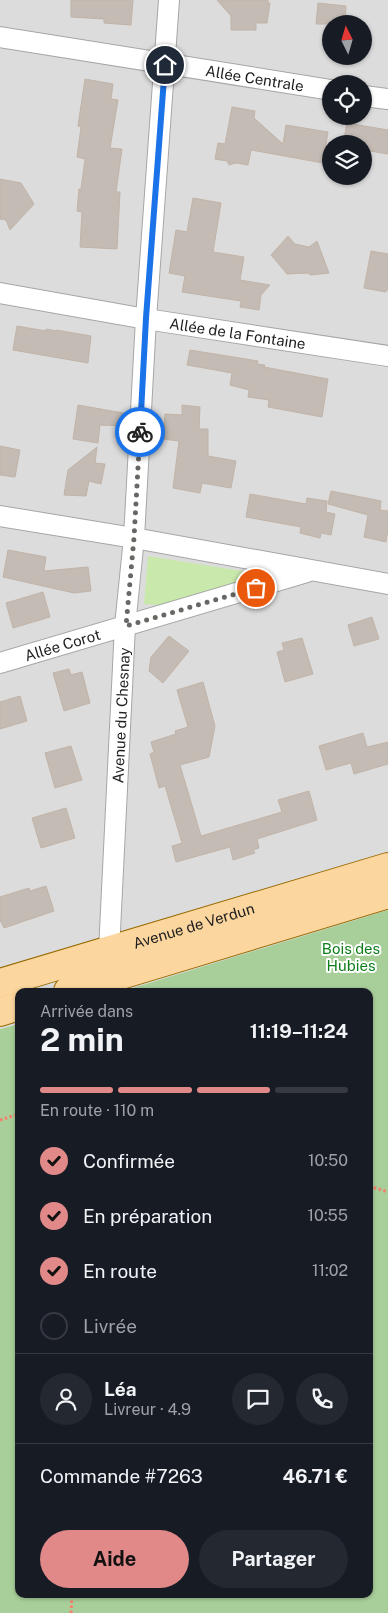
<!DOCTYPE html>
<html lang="fr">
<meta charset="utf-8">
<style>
body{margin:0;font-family:"Public Sans",sans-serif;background:#242831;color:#f1f3f6;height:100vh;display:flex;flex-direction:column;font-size:19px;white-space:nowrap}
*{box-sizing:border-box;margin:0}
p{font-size:16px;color:#9ea1a6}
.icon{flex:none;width:28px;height:28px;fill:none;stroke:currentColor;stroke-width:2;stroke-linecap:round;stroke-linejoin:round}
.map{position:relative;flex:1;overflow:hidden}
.sheet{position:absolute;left:15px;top:988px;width:358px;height:610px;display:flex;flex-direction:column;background:#171b24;border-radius:10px;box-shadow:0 1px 4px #0004}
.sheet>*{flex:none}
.needle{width:32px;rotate:355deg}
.buttons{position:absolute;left:322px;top:15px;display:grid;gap:10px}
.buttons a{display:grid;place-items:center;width:50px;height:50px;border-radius:50%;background:#171b24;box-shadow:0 1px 4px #0004;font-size:25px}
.pin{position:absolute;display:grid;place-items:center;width:42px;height:42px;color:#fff;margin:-21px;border:2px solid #fff;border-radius:50%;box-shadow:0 1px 5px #0007}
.courier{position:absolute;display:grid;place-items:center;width:50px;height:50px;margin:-25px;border:4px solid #1a73e8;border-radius:50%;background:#fff;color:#222;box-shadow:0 1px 6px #0007}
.head em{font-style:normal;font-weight:700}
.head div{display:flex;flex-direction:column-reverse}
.head{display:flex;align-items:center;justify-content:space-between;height:85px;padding:0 25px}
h1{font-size:32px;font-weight:700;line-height:38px}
.bar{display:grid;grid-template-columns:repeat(4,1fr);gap:8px 5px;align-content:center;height:60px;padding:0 25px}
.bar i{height:6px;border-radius:4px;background:#363941}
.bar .active{background:#e08988}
.bar p{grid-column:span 4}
.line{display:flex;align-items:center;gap:12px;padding:0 25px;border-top:1px solid #363941}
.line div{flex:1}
.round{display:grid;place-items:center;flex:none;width:52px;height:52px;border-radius:26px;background:#242831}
ol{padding:0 25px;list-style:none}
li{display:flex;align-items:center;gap:15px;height:55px}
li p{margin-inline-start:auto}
li .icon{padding:5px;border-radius:50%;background:#e08988;color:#111;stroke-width:4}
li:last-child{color:#9ea1a6}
li i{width:28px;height:28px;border:2px solid #363941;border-radius:50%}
.button{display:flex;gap:10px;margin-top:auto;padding:10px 25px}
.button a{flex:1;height:58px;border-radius:30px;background:#e08988;color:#111;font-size:20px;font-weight:700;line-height:58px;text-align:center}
.button a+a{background:#242831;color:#f1f3f6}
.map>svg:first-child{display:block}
.residential{fill:#dddcdc;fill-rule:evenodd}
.grass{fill:#c8e9ab}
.forest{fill:#a8cf9a}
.building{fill:#c4bcb4;stroke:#c1b3a7}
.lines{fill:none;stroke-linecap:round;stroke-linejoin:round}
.minor-casing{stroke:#a6a6a6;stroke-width:22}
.primary-casing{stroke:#986a01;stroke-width:30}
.path{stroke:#f97f6c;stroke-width:3;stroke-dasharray:2.5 2.5;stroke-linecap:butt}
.minor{stroke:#fff;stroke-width:20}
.primary{stroke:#fbd69e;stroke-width:28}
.done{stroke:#686764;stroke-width:5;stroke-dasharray:0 9}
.route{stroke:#1a73e8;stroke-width:6}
.labels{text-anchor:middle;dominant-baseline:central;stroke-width:4;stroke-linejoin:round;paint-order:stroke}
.street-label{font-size:15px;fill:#1f1f1f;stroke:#fff}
.park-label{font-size:15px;fill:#0c7d19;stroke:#fff}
</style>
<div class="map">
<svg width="388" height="1613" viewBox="0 0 388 1613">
<rect width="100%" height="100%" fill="#efece5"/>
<path class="residential" d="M 0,0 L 388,0 L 388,910 L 123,991 L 19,991 L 19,1024 L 0,1029 ZM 331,24 L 364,24 L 364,56 L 331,56 ZM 331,84 L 364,84 L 364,116 L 331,116 ZM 331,144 L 364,144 L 364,176 L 331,176 Z"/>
<polygon class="grass" points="148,556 248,572 255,580 160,605 144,604"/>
<polygon class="forest" points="388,910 388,1613 0,1613 0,1029 19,1024 19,1594 369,1594 369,991 123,991"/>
<g class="building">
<polygon points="71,0 133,0 131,25 104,23 104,19 71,17"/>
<polygon points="217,0 268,0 268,3 270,3 267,23 256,23 256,30 231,30 231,16"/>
<polygon points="318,3 346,6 345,24 316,24"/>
<polygon points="85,79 113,84 111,99 118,100 110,148 122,149 116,192 120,192 117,249 80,247 82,212 77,211 79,189 81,189 85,159 77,157 81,127 78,126"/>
<polygon points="232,107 255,111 254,118 283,144 286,125 328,132 323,163 251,150 248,165 236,163 229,165 227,161 215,159 218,143 225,144"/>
<polygon points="347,123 388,130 388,154 364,150 364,144 343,144"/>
<polygon points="0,179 21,183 34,204 10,230 6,220 0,219"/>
<polygon points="193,198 221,203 213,252 244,257 240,280 270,285 261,295 259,310 240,307 241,301 182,292 185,276 169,273 176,230 187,232"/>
<polygon points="288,236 295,244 309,247 317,241 329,273 310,275 309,273 287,274 271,255"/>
<polygon points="371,251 388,254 388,290 386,290 386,292 364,288"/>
<polygon points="17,326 46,331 46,329 56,331 56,330 91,336 88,363 13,350"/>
<polygon points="190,350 258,361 257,364 265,365 264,367 328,379 322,417 268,407 269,400 248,397 249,390 230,385 232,373 187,365"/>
<polygon points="78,405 129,414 128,426 100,425 98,443 73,439"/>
<polygon points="182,405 200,407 199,429 208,429 208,456 236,461 231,488 202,483 200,493 173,488 179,441 163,439 165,414 182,415"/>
<polygon points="0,446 20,450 15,477 0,475"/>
<polygon points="97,447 95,463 105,464 101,484 89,481 86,496 64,495 68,470"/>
<polygon points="331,491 381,501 380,510 388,511 388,529 386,542 364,537 368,515 328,504"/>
<polygon points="250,494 306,504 307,498 327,501 326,512 335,514 331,535 321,533 320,538 300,533 301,527 246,517"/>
<polygon points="8,550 46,557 44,571 88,567 91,591 74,593 3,577"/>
<polygon points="43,592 50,617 13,628 6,603"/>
<polygon points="372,617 379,639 354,646 348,625"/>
<polygon points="169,636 189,651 163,683 149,671 151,657"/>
<polygon points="302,638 313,674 285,682 277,652 284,650 282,643"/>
<polygon points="69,669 71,675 82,672 90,703 64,711 53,673"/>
<polygon points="203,682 215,726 209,757 180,765 201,836 282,812 278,800 309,791 317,820 257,839 259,848 253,850 255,853 233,860 230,847 176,862 172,846 182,843 165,786 159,788 150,754 154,752 151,742 176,734 175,731 188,727 177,690"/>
<polygon points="20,696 27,721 0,729 0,702"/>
<polygon points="363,733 367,747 388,742 388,764 354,774 351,763 326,770 319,746"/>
<polygon points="71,746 82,780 55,788 45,753"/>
<polygon points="66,808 75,838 41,848 32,818"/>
<polygon points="46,886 54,911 4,928 0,920 0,897 29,888 30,891"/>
</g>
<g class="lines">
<g class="minor-casing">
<g id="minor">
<path id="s1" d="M 0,37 L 331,90"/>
<polyline points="364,96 388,99"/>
<path id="s2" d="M 0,293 L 146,319 L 388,356"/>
<polyline points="0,516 134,538 388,584"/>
<path id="s3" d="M 0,663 L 307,572"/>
<path id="s4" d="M 109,951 L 125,626 L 134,538 L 146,319 L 169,0"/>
</g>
</g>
<g class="primary-casing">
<g id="primary">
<path id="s5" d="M 0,983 L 388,867"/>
<polyline points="68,991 388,894"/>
<polyline points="0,1012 19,1006"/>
</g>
</g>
<g class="path">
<polyline points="0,1120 19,1114"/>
<polyline points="369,1186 388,1192"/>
<polyline points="71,1613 72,1594"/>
</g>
<use href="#minor" class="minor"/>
<use href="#primary" class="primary"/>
</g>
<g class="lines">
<polyline class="done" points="140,432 134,538 126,626 256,588"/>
<polyline class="route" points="140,432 146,318 165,65"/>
</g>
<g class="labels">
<g class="street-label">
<text stroke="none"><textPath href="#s1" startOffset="258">Allée Centrale</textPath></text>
<text stroke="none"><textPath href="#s2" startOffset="241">Allée de la Fontaine</textPath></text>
<text stroke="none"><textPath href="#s3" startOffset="65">Allée Corot</textPath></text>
<text stroke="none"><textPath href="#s4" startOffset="236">Avenue du Chesnay</textPath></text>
<text stroke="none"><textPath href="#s5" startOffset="202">Avenue de Verdun</textPath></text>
</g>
<g class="park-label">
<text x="351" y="948">Bois des<tspan x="351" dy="17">Hubies</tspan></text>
</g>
</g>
</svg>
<div class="buttons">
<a><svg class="needle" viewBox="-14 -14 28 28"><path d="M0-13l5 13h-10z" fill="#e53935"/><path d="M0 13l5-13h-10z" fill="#9ea1a6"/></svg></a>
<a><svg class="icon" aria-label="locate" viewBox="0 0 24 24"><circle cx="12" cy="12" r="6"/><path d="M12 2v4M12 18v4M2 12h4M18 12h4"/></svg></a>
<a><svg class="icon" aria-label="layers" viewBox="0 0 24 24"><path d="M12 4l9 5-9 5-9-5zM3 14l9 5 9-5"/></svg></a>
</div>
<div class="pin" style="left:256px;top:588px;background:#ea580c"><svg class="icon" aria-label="bag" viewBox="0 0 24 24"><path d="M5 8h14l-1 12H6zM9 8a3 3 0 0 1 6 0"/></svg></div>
<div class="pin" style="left:165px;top:65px;background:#1f2937"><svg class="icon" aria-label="home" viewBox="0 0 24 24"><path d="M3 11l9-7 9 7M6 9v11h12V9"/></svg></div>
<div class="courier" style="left:140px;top:432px"><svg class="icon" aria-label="bike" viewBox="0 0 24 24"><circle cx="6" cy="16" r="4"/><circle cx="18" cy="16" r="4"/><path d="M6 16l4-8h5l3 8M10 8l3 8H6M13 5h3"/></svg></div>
<section class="sheet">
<div class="head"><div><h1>2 min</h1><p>Arrivée dans</p></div><em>11:19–11:24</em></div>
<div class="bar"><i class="active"></i><i class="active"></i><i class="active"></i><i></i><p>En route · 110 m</p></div>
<ol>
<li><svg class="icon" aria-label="check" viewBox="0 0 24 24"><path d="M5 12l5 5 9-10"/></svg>Confirmée<p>10:50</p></li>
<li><svg class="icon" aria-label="check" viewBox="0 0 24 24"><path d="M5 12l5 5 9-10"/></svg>En préparation<p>10:55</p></li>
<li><svg class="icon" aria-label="check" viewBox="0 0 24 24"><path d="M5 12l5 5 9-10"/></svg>En route<p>11:02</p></li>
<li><i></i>Livrée</li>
</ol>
<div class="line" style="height:90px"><a class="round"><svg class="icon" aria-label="person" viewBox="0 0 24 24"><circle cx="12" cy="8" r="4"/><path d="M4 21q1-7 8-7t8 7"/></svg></a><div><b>Léa</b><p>Livreur · 4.9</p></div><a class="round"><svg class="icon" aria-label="chat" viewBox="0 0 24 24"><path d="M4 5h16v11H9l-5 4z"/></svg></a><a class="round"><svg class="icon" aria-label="phone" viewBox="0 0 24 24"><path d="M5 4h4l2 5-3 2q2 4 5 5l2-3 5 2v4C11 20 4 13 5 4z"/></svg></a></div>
<div class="line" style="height:65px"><div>Commande #7263</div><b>46.71 €</b></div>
<div class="button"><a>Aide</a><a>Partager</a></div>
</section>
</div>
